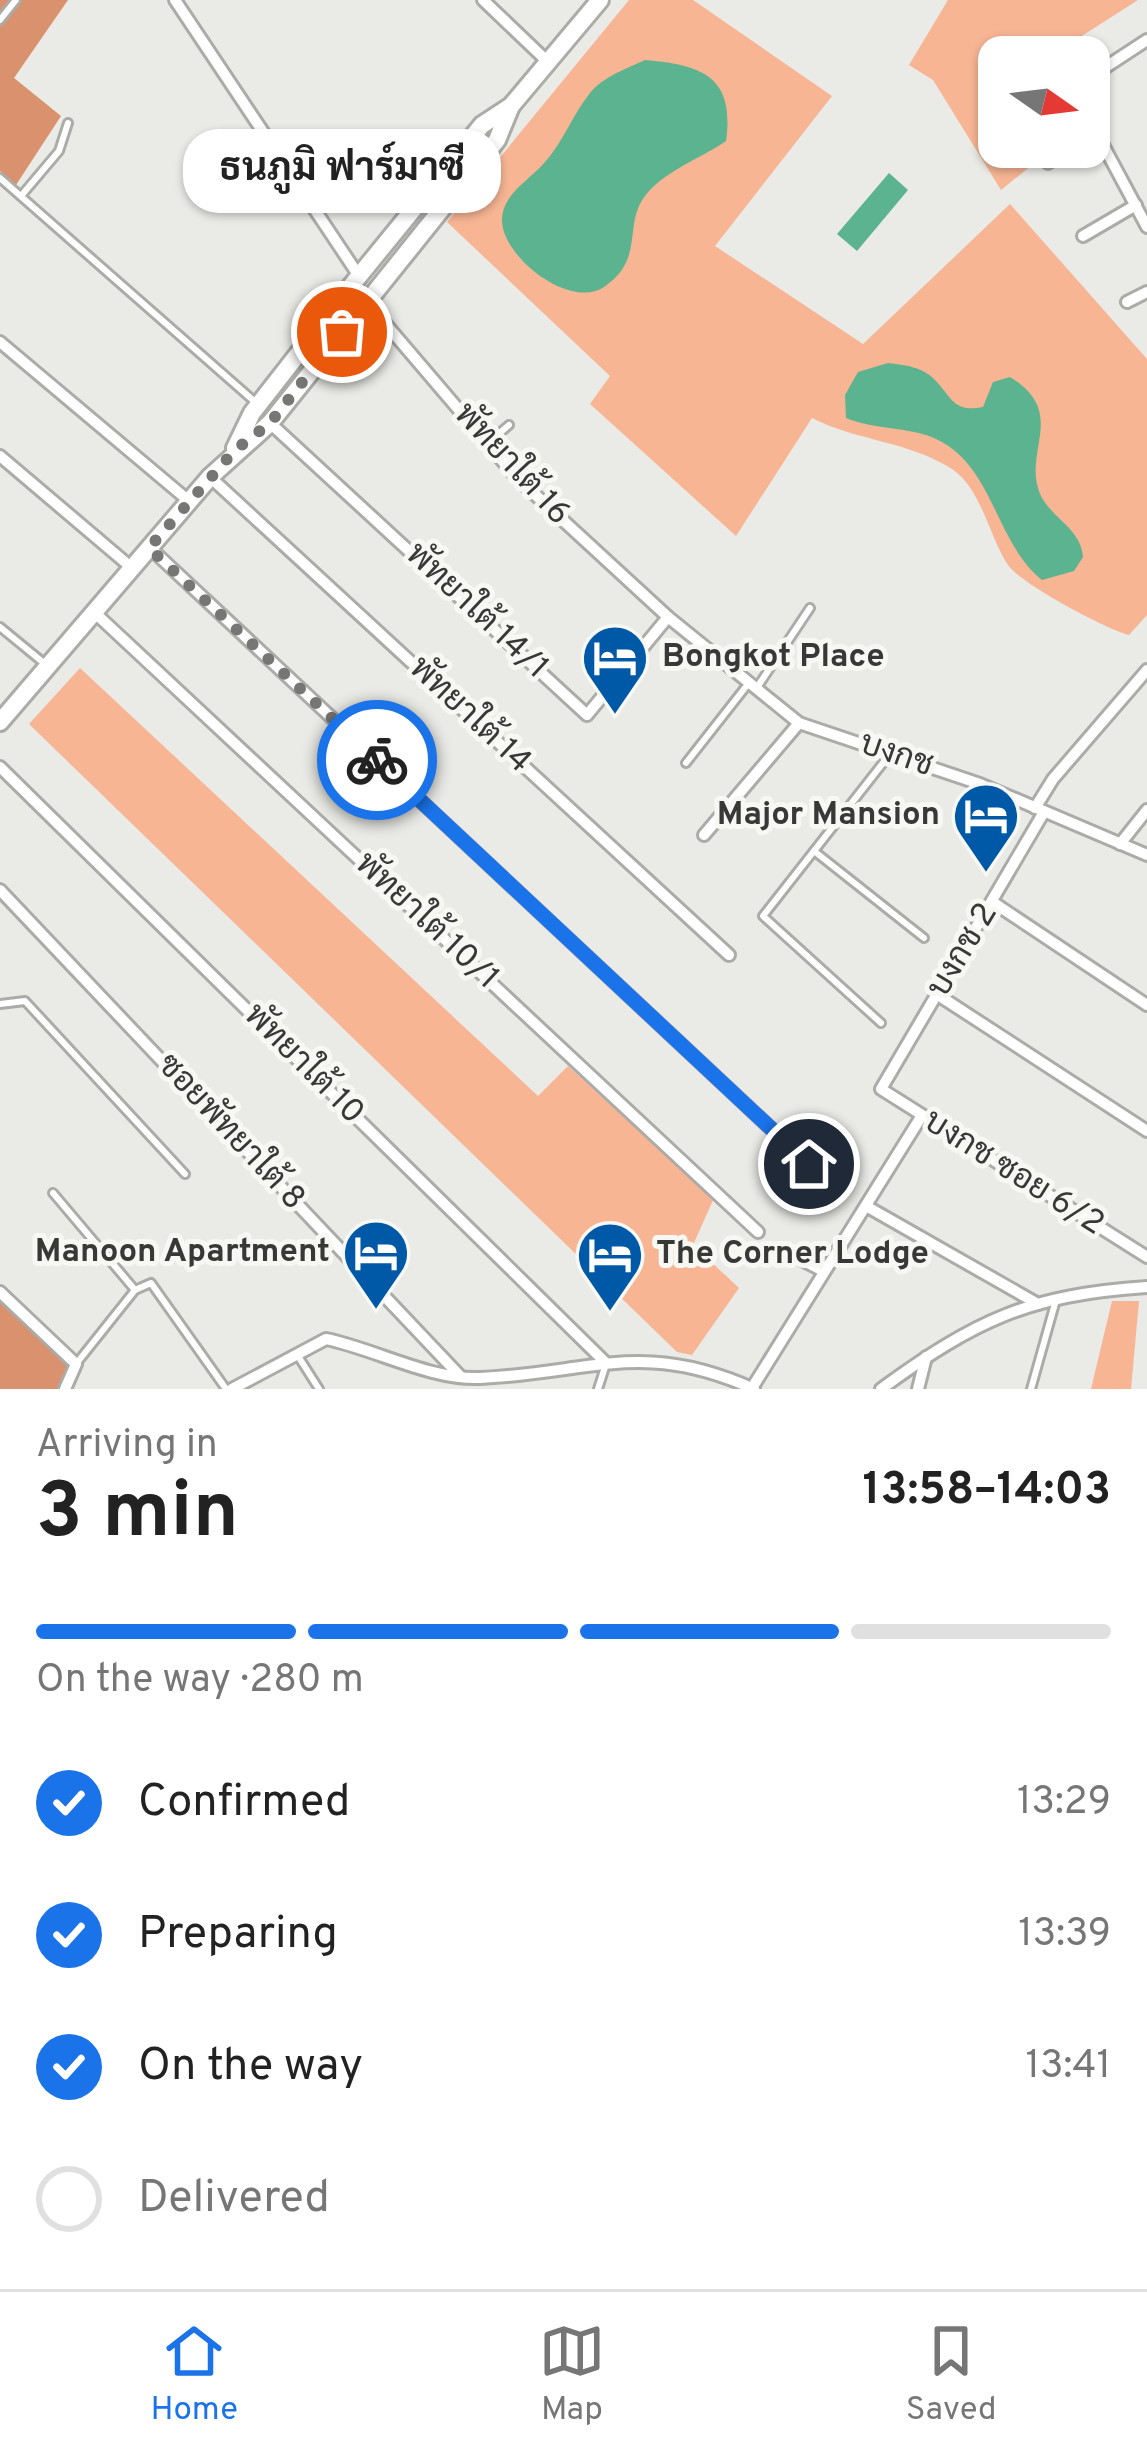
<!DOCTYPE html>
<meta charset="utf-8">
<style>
body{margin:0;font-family:Overpass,Sarabun,sans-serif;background:#f2f2f2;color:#222;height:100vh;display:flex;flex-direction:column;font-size:45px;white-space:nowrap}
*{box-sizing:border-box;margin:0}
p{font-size:39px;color:#767676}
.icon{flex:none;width:66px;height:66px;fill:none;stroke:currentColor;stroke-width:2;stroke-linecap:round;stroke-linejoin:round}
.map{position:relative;height:1389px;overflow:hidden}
.panel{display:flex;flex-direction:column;background:#fff;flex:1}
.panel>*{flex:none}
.needle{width:78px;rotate:104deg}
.controls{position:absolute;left:978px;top:36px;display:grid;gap:24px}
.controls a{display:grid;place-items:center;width:132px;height:132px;border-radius:24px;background:#fff;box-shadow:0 3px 9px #0004;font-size:60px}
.pin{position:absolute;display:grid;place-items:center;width:102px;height:102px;color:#fff;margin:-51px;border:6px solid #fff;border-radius:50%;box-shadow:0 3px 12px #0007}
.courier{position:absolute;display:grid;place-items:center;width:120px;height:120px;margin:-60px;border:9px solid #1a73e8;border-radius:50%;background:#fff;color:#222;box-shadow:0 3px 15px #0007}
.bubble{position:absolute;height:84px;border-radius:36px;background:#fff;box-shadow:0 3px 9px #0004;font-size:39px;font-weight:700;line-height:84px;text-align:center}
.overview em{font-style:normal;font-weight:700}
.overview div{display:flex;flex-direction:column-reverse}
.overview{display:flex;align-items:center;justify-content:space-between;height:204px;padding:0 36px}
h1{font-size:78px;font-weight:700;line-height:90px}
.bar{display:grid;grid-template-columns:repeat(4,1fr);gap:18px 12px;align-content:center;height:144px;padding:0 36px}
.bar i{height:15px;border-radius:9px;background:#e0e0e0}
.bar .active{background:#1a73e8}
.bar p{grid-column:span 4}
ol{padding:0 36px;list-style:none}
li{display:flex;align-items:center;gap:36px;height:132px}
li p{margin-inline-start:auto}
li .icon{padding:12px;border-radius:50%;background:#1a73e8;color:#fff;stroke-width:4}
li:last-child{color:#767676}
li i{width:66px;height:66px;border:6px solid #e0e0e0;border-radius:50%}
.dock{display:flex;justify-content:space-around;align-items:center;height:168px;border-top:3px solid #e0e0e0;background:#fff;font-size:33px;color:#767676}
.dock a{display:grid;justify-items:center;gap:6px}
.dock .active{color:#1a73e8}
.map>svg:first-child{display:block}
.green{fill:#f7b594}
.forest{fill:#da926e}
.water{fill:#5bb38f}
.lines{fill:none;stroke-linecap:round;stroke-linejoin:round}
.lane-casing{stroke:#ababa8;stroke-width:12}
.street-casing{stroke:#ababa8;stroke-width:16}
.secondary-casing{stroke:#ababa8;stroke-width:22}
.lane{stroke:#fff;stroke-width:6}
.street{stroke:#fff;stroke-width:10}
.secondary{stroke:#fff;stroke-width:16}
.done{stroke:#767674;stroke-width:12;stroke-dasharray:0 21.6}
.route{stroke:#1a73e8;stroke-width:15}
.labels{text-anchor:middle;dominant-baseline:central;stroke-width:10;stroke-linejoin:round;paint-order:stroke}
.street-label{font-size:33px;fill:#383837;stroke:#f7f7f4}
.poi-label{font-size:33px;font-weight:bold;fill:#383837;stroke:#f7f7f4;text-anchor:start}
</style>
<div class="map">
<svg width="1147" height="1389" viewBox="0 0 1147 1389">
<rect width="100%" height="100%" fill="#eaeae6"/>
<g class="green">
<path d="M 629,0 L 693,0 L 832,96 L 715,246 L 863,344 L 1010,204 L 1147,359 L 1147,615 L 1129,635 C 1106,629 1021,584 1008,565 C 989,537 982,489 952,469 C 908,441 857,441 812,418 L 736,536 L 590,404 L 610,376 L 447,222 Z"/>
<polygon points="948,0 1138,0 1049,57 999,57 999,147 1043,147 1047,153 1001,190 933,80 909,65"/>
<polygon points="80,668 538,1096 568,1066 714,1198 693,1245 739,1288 692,1355 677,1352 29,724"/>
<polygon points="1112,1301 1139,1301 1131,1389 1091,1389"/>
</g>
<g class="forest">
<polygon points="0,0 68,0 14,78 61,116 16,185 0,171"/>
<polygon points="0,1300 71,1366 59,1389 0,1389"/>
</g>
<g class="water">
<path d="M 645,60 C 703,65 735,77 726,141 C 699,160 654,174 639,206 C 627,232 641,262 604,287 C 570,310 502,257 502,220 C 502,194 530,180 545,162 C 563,142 573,114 590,93 C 604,76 626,69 645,60 Z"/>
<polygon points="889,173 908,190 857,251 837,234"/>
<path d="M 888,363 C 905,365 923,367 935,380 C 952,398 954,413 983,407 L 993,382 L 1010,377 C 1066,411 1026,448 1038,488 C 1046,517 1081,526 1083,557 L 1074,571 L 1042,580 C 993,541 994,460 929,436 C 903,427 873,429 846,418 L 845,395 L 858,372 Z"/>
</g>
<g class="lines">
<g class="lane-casing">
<g id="lane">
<polyline points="0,20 16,0"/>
<polyline points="0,178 254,401"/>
<polyline points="21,196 59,151 68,123"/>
<polyline points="487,444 509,425"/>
<polyline points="0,627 45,664"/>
<polyline points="756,689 810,608"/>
<polyline points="686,763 748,684"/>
<polyline points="814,851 924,938"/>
<polyline points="0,1004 25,1001 185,1174"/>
<polyline points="881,1023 763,916 890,754"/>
<polyline points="53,1193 135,1290"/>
<polyline points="786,1254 823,1273"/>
<polyline points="298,1356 319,1389"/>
<polyline points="76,1364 135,1290 151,1283 226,1389"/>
<polyline points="598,1389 606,1364"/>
<polyline points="1031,1389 1056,1300"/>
</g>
</g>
<g class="street-casing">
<g id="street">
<polyline points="175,0 359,276"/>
<polyline points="483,0 549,63"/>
<polyline points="1089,78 1147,40"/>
<polyline points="1089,100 1095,109"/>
<polyline points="1089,135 1095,130 1147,227"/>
<polyline points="1048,163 1071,147"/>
<polyline points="1083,236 1136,205"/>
<polyline points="366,301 517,478 668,617 799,723 980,784 1147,855"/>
<polyline points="1127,302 1147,292"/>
<polyline points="0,342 189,501"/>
<polyline points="270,423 587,715 668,617"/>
<polyline points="0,456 132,568"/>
<polyline points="210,477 729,955"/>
<polyline points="149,547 809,1164"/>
<polyline points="94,612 758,1232"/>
<polyline points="0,767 606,1363"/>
<polyline points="1035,808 1053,779 1147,670"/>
<polyline points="1044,812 881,1089 1147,1257"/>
<polyline points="704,835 799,723"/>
<polyline points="1120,844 1147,810"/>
<polyline points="0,890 460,1376"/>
<polyline points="994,903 1147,1005"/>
<polyline points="938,995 1147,1131"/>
<polyline points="866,1206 1038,1304"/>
<polyline points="0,1292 76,1364 65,1389"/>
<polyline points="752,1388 921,1117"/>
<path d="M 232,1389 L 326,1339 C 375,1349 430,1380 480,1378 C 592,1373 643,1339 754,1389"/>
<path d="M 881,1389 C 976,1320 1028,1295 1147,1287"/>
<polyline points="918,1389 926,1357"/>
</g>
</g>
<g class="secondary-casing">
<g id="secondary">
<polyline points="235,448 252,413 359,276 482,125 511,106 600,0"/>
<polyline points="0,722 210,477 270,423 497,140 511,106"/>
</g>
</g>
<use href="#lane" class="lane"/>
<use href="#street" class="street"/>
<use href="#secondary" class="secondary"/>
</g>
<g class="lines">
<polyline class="done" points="342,332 270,423 234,451 149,548 377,760"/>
<polyline class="route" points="377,760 809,1164"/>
</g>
<defs>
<g id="hotel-pin" transform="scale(3.45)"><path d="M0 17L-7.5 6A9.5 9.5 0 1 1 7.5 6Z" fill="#0059a6" stroke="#f7f7f4"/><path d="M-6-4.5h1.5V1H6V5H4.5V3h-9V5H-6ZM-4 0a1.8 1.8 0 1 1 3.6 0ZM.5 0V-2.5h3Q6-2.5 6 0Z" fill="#fff"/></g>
</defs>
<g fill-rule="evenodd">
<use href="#hotel-pin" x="615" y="658"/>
<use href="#hotel-pin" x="986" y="816"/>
<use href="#hotel-pin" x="376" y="1253"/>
<use href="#hotel-pin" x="610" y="1255"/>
</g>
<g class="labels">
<g class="street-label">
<text transform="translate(511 465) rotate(47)">พัทยาใต้ 16</text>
<text transform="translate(476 612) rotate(43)">พัทยาใต้ 14/1</text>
<text transform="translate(469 716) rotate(43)">พัทยาใต้ 14</text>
<text transform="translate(896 756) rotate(19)">บงกช</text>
<text transform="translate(426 922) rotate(43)">พัทยาใต้ 10/1</text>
<text transform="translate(964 951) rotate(-59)">บงกช 2</text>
<text transform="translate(303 1065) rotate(45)">พัทยาใต้ 10</text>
<text transform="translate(230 1133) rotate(47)">ซอยพัทยาใต้ 8</text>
<text transform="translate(1013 1174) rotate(32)">บงกช ซอย 6/2</text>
</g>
<g class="poi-label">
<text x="662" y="658">Bongkot Place</text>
<text x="940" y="816" text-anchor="end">Major Mansion</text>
<text x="330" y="1253" text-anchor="end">Manoon Apartment</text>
<text x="656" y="1255">The Corner Lodge</text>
</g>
</g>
</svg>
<div class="controls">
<a><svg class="needle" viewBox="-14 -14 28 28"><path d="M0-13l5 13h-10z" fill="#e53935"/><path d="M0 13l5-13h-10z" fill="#767676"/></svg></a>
</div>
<div class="pin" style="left:342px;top:332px;background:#ea580c"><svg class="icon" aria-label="bag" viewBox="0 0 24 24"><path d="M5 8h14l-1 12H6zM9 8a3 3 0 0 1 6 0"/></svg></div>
<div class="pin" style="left:809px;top:1164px;background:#1f2937"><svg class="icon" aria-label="home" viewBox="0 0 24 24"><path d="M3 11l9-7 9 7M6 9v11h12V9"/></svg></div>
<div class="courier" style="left:377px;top:760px"><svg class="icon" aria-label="bike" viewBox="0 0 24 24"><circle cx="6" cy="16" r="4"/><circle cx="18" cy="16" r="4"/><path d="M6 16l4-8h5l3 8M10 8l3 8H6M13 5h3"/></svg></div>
<div class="bubble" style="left:183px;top:129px;width:318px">ธนภูมิ ฟาร์มาซี</div>
</div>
<section class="panel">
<div class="overview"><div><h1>3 min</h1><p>Arriving in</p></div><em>13:58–14:03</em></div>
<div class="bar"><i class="active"></i><i class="active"></i><i class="active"></i><i></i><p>On the way · 280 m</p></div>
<ol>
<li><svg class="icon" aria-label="check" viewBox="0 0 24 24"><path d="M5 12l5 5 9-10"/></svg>Confirmed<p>13:29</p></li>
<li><svg class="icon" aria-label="check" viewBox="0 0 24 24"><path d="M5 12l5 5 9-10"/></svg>Preparing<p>13:39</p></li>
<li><svg class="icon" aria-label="check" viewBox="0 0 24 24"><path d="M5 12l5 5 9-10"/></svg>On the way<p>13:41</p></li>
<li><i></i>Delivered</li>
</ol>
</section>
<nav class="dock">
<a class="active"><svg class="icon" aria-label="home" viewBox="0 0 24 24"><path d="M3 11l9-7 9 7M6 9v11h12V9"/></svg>Home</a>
<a><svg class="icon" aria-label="map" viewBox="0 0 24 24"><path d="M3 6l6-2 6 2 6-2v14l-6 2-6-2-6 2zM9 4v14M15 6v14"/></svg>Map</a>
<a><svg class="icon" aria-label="saved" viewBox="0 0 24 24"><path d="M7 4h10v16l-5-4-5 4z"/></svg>Saved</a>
</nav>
